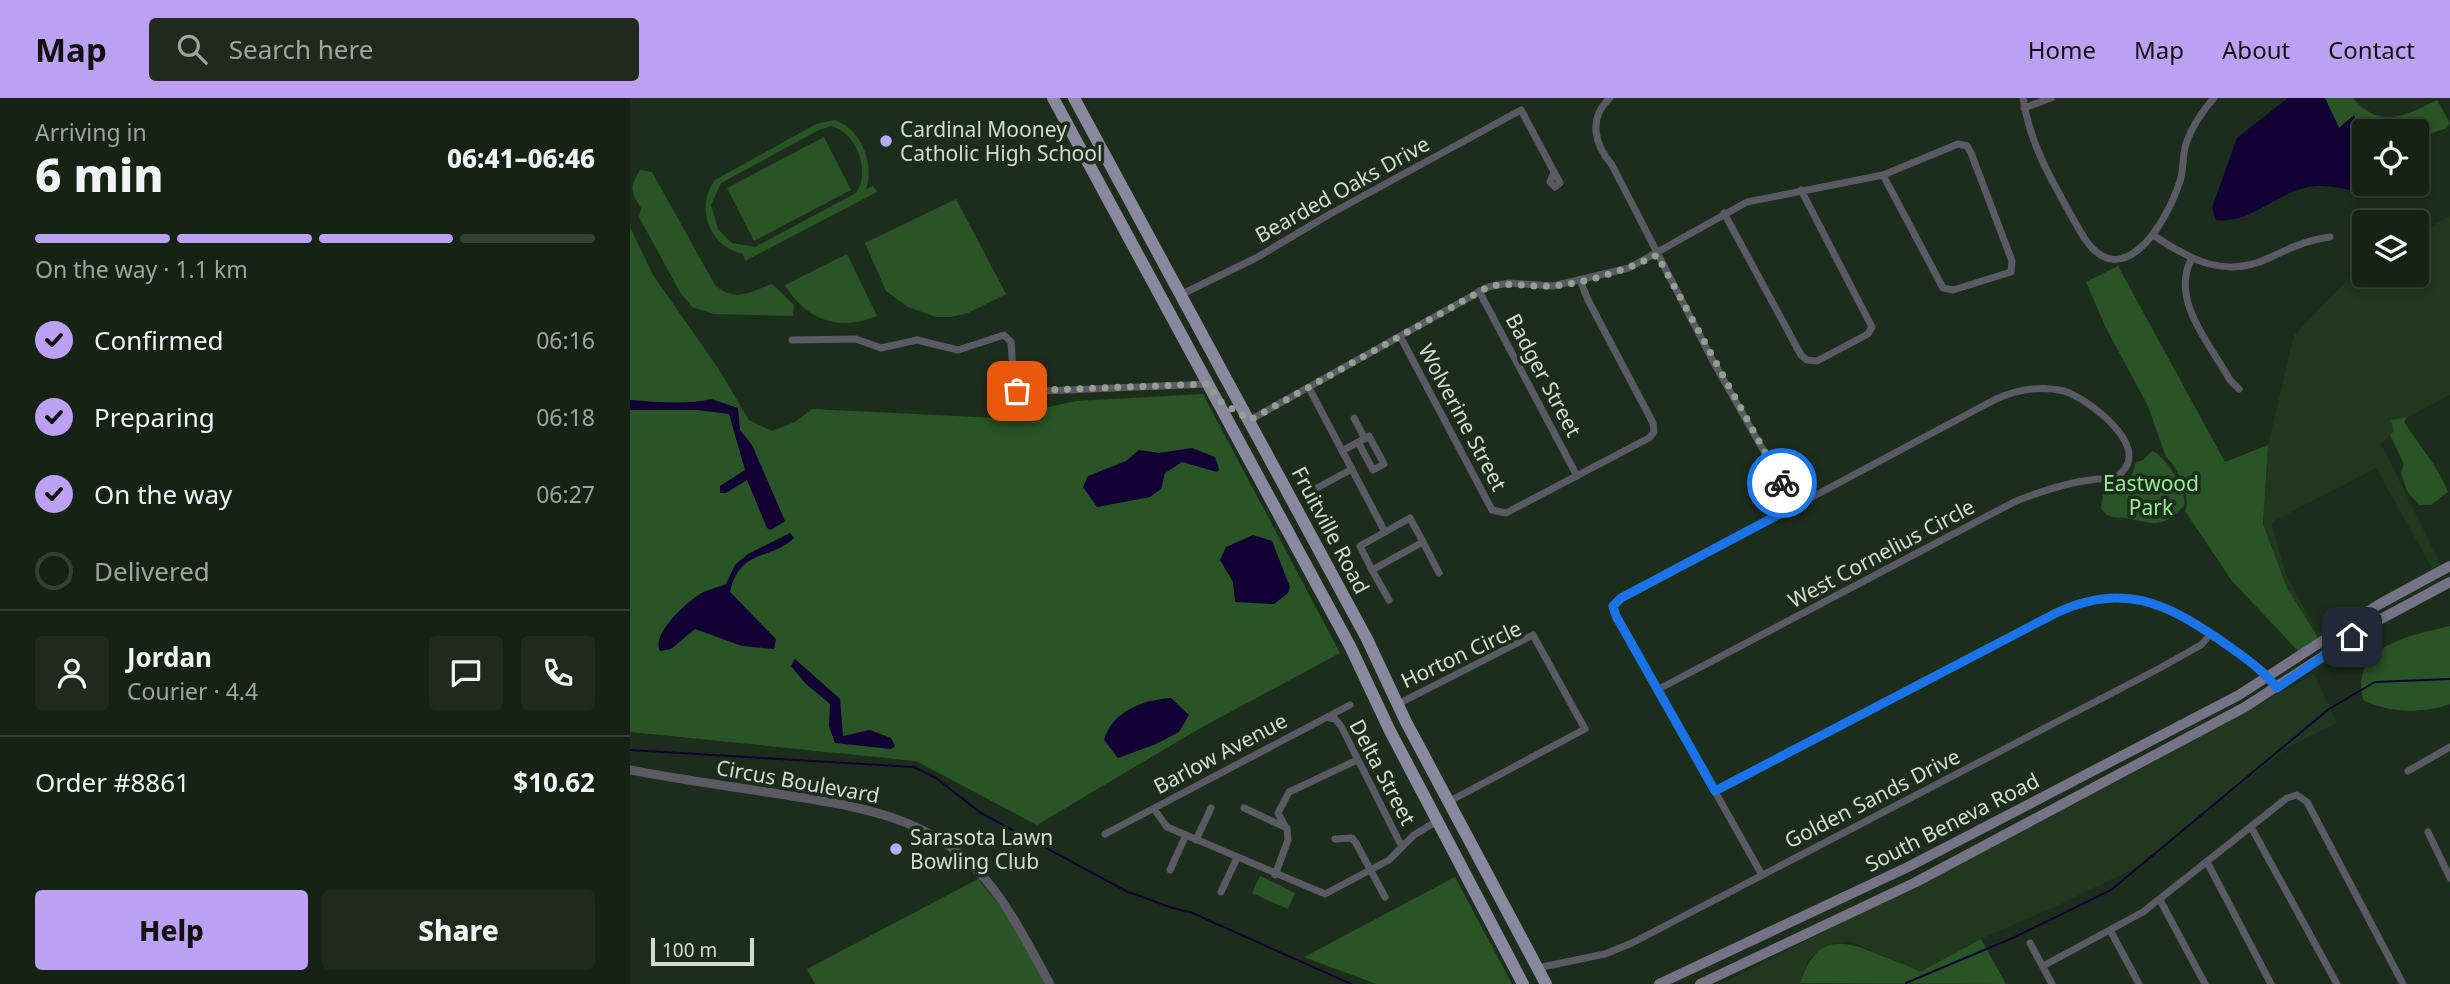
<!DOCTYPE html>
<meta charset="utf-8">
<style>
body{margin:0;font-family:"Noto Sans",sans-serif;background:#1f2a1d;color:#f1f3f6;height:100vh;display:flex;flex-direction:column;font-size:26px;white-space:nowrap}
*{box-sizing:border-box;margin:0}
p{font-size:23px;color:#9ea4a0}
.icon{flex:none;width:38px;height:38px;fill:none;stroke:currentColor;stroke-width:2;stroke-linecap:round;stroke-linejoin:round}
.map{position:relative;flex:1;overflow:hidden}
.details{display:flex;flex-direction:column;background:#162214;width:630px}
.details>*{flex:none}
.tools{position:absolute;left:1722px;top:21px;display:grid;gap:14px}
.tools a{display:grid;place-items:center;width:77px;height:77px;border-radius:7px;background:#162214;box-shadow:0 4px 10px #0003,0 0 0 2px #353f34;font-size:35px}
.scale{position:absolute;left:21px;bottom:18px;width:103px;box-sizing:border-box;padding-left:7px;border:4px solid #d2ddd1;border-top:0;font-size:19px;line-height:24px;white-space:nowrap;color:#d2ddd1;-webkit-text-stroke:5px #1d2d1b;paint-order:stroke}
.pin{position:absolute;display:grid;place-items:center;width:60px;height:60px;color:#fff;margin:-30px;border-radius:14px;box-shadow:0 4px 10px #0006}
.courier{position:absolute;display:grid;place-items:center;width:70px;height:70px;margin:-35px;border:5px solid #1a73e8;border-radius:50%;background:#fff;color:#222;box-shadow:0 2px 9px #0007}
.headline em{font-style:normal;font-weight:800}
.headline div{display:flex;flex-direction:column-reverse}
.headline{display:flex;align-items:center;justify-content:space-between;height:119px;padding:0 35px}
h1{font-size:46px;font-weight:800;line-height:52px}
.bar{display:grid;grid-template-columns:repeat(4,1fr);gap:10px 7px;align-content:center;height:84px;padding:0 35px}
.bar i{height:9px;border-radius:5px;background:#353f34}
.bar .on{background:#bca0f2}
.bar p{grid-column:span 4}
.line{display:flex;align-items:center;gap:18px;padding:0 35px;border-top:2px solid #353f34}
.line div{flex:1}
.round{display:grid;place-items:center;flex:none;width:74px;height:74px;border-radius:7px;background:#1f2a1d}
ol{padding:0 35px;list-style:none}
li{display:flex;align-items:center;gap:21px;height:77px}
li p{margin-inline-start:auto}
li .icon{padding:7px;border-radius:50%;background:#bca0f2;color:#111;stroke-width:4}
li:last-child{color:#9ea4a0}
li i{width:38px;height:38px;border:4px solid #353f34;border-radius:50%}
.button{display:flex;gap:14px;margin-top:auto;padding:14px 35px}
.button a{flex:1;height:80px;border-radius:7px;background:#bca0f2;color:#111;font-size:28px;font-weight:800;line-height:80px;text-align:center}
.button a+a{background:#1f2a1d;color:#f1f3f6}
header{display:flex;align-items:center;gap:42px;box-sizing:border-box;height:98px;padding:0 35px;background:#bca0f2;color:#111}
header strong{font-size:33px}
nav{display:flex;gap:38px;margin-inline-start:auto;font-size:24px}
.search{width:490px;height:63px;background:#1f2a1d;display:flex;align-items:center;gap:18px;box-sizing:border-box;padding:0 24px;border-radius:7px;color:#9ea4a0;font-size:26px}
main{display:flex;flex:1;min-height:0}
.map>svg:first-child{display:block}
.built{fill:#21371f}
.green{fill:#295426;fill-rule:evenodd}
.water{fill:#120034}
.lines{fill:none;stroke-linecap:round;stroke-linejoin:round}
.stream{stroke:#120034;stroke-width:2}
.minor{stroke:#5a5964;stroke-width:7}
.tertiary{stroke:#5a5964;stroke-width:9}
.secondary{stroke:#757385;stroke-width:10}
.primary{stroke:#8a889e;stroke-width:12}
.done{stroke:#939f91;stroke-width:7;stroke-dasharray:0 12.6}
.route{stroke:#1a73e8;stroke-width:9}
.poi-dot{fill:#b6acf8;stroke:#1d2d1b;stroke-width:2.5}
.labels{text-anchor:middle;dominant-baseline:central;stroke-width:7;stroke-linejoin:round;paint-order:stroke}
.poi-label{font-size:21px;fill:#d2ddd1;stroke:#1d2d1b;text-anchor:start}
.street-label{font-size:21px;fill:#d2ddd1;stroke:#1d2d1b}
.park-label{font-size:21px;fill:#97ed8f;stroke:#1d2d1b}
</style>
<header>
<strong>Map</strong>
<div class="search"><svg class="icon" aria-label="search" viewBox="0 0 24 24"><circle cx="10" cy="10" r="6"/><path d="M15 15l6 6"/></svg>Search here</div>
<nav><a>Home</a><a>Map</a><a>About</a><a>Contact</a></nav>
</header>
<main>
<section class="details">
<div class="headline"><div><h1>6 min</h1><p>Arriving in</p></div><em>06:41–06:46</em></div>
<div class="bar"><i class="on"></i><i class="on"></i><i class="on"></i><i></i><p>On the way · 1.1 km</p></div>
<ol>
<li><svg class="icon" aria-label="check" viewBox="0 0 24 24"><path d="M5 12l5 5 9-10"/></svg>Confirmed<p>06:16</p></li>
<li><svg class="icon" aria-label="check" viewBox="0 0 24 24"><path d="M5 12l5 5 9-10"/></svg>Preparing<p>06:18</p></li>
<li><svg class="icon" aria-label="check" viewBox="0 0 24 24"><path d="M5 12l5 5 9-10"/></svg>On the way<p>06:27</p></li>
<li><i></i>Delivered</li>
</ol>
<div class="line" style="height:126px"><a class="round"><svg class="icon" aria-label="person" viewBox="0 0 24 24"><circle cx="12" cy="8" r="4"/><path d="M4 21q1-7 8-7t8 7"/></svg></a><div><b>Jordan</b><p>Courier · 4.4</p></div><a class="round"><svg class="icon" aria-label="chat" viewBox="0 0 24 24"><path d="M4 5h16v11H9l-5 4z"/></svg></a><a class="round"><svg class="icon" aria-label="phone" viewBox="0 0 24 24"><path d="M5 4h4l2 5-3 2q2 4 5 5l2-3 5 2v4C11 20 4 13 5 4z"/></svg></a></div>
<div class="line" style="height:91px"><div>Order #8861</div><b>$10.62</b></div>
<div class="button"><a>Help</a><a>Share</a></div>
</section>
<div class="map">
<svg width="1820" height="886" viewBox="0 0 1820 886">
<rect width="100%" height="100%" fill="#1d2d1b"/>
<g class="built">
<polygon points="1820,118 1820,297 1780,318 1762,322 1764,333 1751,346 1812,469 1716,519 1802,470 1746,370 1644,423 1642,427 1655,474 1686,533 1690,534 1705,526 1689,541 1657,490 1633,426 1638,347 1664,237 1725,174 1734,168 1734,177 1787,177 1787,136"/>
<polygon points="1684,576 1707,625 1660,648 1506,769 1433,805 1351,841 1290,875 1222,844 1204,845 1178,862 1170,886 1091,886 1489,683"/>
</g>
<g class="green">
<path d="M 1695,0 L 1723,0 C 1751,32 1774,18 1807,2 L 1820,25 L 1817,30 L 1787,40 L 1787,33 L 1734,33 L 1734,65 L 1722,42 L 1724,18 L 1709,30 Z"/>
<path d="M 204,22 C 231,29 245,67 236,91 L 243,88 L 247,94 L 115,163 L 113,156 C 80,149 64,110 85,82 L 186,26 ZM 201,28 C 227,34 241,74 226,95 L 125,149 L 102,145 L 88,131 L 81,107 L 91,85 L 189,32 Z"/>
<polygon points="194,39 221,92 124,143 97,90"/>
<path d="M 10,72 L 22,74 L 85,187 C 105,205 120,194 142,186 L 164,207 L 163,218 L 84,216 L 62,209 L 50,194 L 9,119 L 11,110 C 0,93 0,89 10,72 Z"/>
<polygon points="326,101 376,196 338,215 321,219 306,219 278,209 256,193 235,145"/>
<polygon points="0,129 23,177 88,270 119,322 142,333 165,324 182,311 367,320 446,303 573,296 710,555 567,632 407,727 286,663 0,634"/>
<path d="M 217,156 L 247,218 C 209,234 176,222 155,187 Z"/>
<path d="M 1488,168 L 1595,364 L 1638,347 L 1633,426 L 1657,490 L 1689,541 L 1669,554 L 1602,483 L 1555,413 C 1562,401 1547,368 1536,359 L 1518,308 L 1476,230 L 1456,184 Z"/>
<path d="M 1777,319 L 1774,324 C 1789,347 1808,368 1818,394 L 1801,407 L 1789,407 L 1777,393 L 1771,375 L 1774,366 L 1760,337 L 1764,333 L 1761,322 Z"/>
<path d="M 1522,353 C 1536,358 1558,394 1554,408 C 1529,433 1524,424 1494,420 C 1483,419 1478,421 1471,410 L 1473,397 C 1490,383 1499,393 1506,364 L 1513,362 Z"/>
<path d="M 1820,528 L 1820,606 C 1793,616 1758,615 1733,602 C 1732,595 1730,586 1732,579 C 1738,544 1791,535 1820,528 Z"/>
<polygon points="630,778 665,795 658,811 622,795"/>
<polygon points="825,779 882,886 746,886 674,859"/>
<polygon points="348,781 380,821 415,886 185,886 177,871"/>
<path d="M 1351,841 L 1376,886 L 1170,885 C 1185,842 1205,838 1245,855 C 1260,862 1275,866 1290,874 Z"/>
</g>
<g class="water">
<path d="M 1658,0 L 1695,0 L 1709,30 L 1724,17 L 1729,31 L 1722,42 L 1734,65 L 1734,86 L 1749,86 L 1734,96 C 1717,91 1693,85 1674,90 C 1646,97 1616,127 1586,122 L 1582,110 L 1607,40 Z"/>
<path d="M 81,301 L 108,310 L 110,332 L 122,347 L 155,423 L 141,432 L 137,430 L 117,382 L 96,395 L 90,395 L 90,388 L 115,372 L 99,316 L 68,312 L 0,312 L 0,302 C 25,304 58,307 81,301 Z"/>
<polygon points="562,350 585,359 589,371 587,374 552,364 535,375 531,391 520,399 467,409 453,389 458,378 496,363 509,352 529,355"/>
<path d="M 160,435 L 164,440 C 140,463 110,450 100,494 L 146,541 L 144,551 L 112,548 L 65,531 L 41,551 L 30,553 C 21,536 56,505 70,496 C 78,491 88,490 96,486 L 105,467 L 118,456 Z"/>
<polygon points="623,437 642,443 660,489 658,495 644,506 605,504 603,484 590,462 596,449"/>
<polygon points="165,561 210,601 213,638 240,632 261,640 265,648 261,651 205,645 199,628 200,606 176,586 161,568"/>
<path d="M 541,600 L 559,617 L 549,634 L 526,646 L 488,660 L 474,642 C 482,613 513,602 541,600 Z"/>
</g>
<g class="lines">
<g class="stream">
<path d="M 0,652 L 284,669 L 306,680 L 351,715 L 498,794 C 519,800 538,811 560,814 L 721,886"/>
<polyline points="1276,885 1385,839 1481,792 1699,611 1745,584 1820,581"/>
</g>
<g class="minor">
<path d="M 980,0 C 958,20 964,46 982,67 L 1084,265 L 1165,408"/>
<path d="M 1393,0 C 1400,49 1426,90 1450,133 C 1489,203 1536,127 1550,83 C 1554,71 1552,58 1556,46 C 1561,30 1573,12 1584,0"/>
<polyline points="1394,10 1421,0"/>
<polyline points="1094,115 1171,257 1177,262 1187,263 1238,236 1242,229 1171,92"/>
<path d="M 1523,137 C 1560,162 1595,181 1639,160 C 1660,150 1677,142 1700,139"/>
<path d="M 1562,160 C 1539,201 1580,246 1600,282 L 1609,291"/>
<polyline points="849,193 947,378"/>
<polyline points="550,197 626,160 700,116 891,12 930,85 925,89 920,84 924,74"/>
<polyline points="770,238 862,412 876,415 1019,340 1024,334 1023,325 958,202 950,182"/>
<polyline points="162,242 226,241 251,250 287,242 328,252 374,237 381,244 384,287 390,294 578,286"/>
<polyline points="679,290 755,434"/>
<polyline points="724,320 735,341"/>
<polyline points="620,322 858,189 879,185 923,188 999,170 1117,104 1253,77 1328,46 1337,48 1341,55 1382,163 1381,174 1323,192 1313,190 1253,77"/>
<polyline points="712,353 739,338 754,366 743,372 728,344"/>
<polyline points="674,397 722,371"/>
<polygon points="780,420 793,444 742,472 730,448"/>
<polyline points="793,444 809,475"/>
<polyline points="742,472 759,502"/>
<path d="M 1027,592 L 1384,404 C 1411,393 1438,384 1467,381 C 1476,381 1486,381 1492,374 C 1520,347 1457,300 1434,293 C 1410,287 1387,292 1366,301 L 987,503 L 983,508 L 986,518 L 1132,777"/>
<polyline points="768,606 903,537 955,631 818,704"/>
<polyline points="699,620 705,621 711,628 772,749"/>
<polyline points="1778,673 1820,649"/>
<path d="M 1085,693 L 1426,515 C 1513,474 1567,526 1634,574 L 1640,582"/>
<polyline points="614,710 657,730 658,742 645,777"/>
<polyline points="524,711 537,729 695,796 759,762 784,737 807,723"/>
<polyline points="655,728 648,715 659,694 727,662"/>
<polyline points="1621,729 1707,886"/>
<polyline points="1798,734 1820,780"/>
<polyline points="475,736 720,607"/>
<polyline points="705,741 722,740 726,745 755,799"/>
<polyline points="566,742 581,710"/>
<polyline points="1577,764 1641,886"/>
<polyline points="540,772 556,737"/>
<polyline points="591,794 607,760"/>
<polyline points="1530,802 1575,886"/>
<polyline points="1480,832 1509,886"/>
<polyline points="1400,845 1422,886"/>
<polyline points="1413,868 1513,814 1657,700 1667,697 1677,704 1773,886"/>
<polyline points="907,870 975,856 1002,845 1530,570 1571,547 1581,536"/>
</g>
<path class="tertiary" d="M 0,672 C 47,681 95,688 143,695 C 217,707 294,715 348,773 C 379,806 398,847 420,886"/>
<g class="secondary">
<polyline points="1029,886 1278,769 1609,597 1748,507 1820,468"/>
<polyline points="1070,886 1286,784 1615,609 1749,522 1820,484"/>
</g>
<g class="primary">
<polyline points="423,0 720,548 759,631 893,886"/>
<polyline points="444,0 737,541 776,624 916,886"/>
</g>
</g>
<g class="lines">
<path class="done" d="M 387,293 L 579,286 L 588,302 L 620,322 L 858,189 C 881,183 900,190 923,188 C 957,185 996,172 1027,157 L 1152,385"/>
<path class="route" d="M 1152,385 L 1165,408 L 991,500 L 983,508 L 986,518 L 1085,693 L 1426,515 C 1491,484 1535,504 1590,542 C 1611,557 1631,570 1647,590 L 1722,539"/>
</g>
<g class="poi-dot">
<circle cx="256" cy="43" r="7"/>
<circle cx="266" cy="751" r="7"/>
</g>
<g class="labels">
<g class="poi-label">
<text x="270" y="31">Cardinal Mooney<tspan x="270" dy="24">Catholic High School</tspan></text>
<text x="280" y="739">Sarasota Lawn<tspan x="280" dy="24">Bowling Club</tspan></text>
</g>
<g class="street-label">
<text transform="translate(712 91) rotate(-29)">Bearded Oaks Drive</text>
<text transform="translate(914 277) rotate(62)">Badger Street</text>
<text transform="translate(833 319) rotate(62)">Wolverine Street</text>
<text transform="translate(701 432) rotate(62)">Fruitville Road</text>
<text transform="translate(1251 455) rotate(-28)">West Cornelius Circle</text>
<text transform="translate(831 556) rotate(-25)">Horton Circle</text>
<text transform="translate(590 655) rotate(-28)">Barlow Avenue</text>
<text transform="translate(753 674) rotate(62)">Delta Street</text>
<text transform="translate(168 683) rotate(10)">Circus Boulevard</text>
<text transform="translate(1242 700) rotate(-27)">Golden Sands Drive</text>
<text transform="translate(1322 724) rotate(-27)">South Beneva Road</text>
</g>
<g class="park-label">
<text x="1521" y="385">Eastwood<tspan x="1521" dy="24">Park</tspan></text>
</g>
</g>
</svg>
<div class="tools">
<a><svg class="icon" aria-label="locate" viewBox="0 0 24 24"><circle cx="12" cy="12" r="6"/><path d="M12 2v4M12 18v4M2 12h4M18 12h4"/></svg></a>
<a><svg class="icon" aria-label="layers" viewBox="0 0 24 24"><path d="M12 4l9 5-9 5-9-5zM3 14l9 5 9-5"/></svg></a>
</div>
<div class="scale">100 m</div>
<div class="pin" style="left:387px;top:293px;background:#ea580c"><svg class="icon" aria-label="bag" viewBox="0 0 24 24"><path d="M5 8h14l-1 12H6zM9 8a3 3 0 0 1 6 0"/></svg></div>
<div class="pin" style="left:1722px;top:539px;background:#1f2937"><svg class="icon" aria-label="home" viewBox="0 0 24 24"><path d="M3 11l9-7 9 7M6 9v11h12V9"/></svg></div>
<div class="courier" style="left:1152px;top:385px"><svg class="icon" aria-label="bike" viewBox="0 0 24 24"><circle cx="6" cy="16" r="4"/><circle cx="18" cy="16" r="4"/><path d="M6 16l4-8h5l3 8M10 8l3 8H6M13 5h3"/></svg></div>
</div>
</main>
